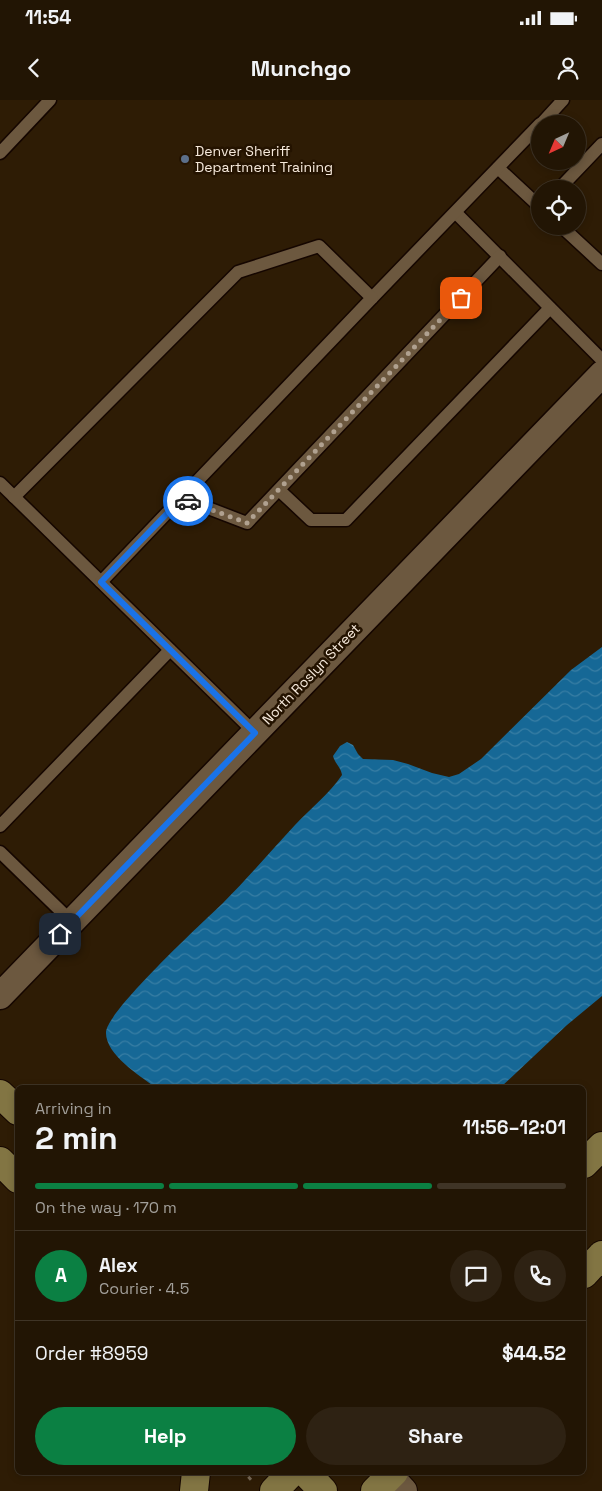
<!DOCTYPE html>
<meta charset="utf-8">
<style>
body{margin:0;font-family:"Space Grotesk",sans-serif;background:#2e2213;color:#f1f3f6;height:100vh;display:flex;flex-direction:column;font-size:19px;white-space:nowrap}
*{box-sizing:border-box;margin:0}
p{font-size:16px;color:#a29f9a}
.icon{flex:none;width:28px;height:28px;fill:none;stroke:currentColor;stroke-width:2;stroke-linecap:round;stroke-linejoin:round}
.map{position:relative;flex:1;overflow:hidden}
.panel{position:absolute;left:15px;top:985px;width:571px;height:390px;display:flex;flex-direction:column;background:#221504;border-radius:8px;box-shadow:0 2px 8px #0003,0 0 0 1px #3f3426}
.panel>*{flex:none}
.needle{width:32px;rotate:224deg}
.controls{position:absolute;left:531px;top:15px;display:grid;gap:10px}
.controls a{display:grid;place-items:center;width:55px;height:55px;border-radius:50%;background:#221504;box-shadow:0 2px 8px #0003,0 0 0 1px #3f3426;font-size:25px}
.pin{position:absolute;display:grid;place-items:center;width:42px;height:42px;color:#fff;margin:-21px;border-radius:10px;box-shadow:0 2px 8px #0006}
.courier{position:absolute;display:grid;place-items:center;width:50px;height:50px;margin:-25px;border:4px solid #1a73e8;border-radius:50%;background:#fff;color:#222;box-shadow:0 1px 6px #0007}
.overview em{font-style:normal;font-weight:700}
.overview div{display:flex;flex-direction:column-reverse}
.overview{display:flex;align-items:center;justify-content:space-between;height:85px;padding:0 20px}
h1{font-size:32px;font-weight:700;line-height:38px}
.bar{display:grid;grid-template-columns:repeat(4,1fr);gap:8px 5px;align-content:center;height:60px;padding:0 20px}
.bar i{height:6px;border-radius:4px;background:#3f3426}
.bar .on{background:#0b8043}
.bar p{grid-column:span 4}
.line{display:flex;align-items:center;gap:12px;padding:0 20px;border-top:1px solid #3f3426}
.line div{flex:1}
.round{display:grid;place-items:center;flex:none;width:52px;height:52px;border-radius:26px;background:#2e2213}
.cta{display:flex;gap:10px;margin-top:auto;padding:10px 20px}
.cta a{flex:1;height:58px;border-radius:30px;background:#0b8043;color:#fff;font-size:20px;font-weight:700;line-height:58px;text-align:center}
.cta a+a{background:#2e2213;color:#f1f3f6}
.status{display:flex;justify-content:space-between;align-items:center;height:35px;padding:0 25px;background:#221504;direction:ltr}
.status svg{height:14px;fill:currentColor}
header{display:flex;justify-content:space-between;align-items:center;height:65px;padding:0 20px;background:#221504;font-size:22px;font-weight:700}
.map>svg:first-child{display:block}
.water{fill:url(#water-waves)}
.lines{fill:none;stroke-linecap:round;stroke-linejoin:round}
.service-casing{stroke:#150600;stroke-width:15}
.minor-casing{stroke:#150600;stroke-width:29}
.secondary-casing{stroke:#150600;stroke-width:30}
.primary-casing{stroke:#150600;stroke-width:30}
.path{stroke:#7a6a57;stroke-width:3;stroke-dasharray:4 2.5;stroke-linecap:butt}
.service{stroke:#6c583f;stroke-width:12}
.minor{stroke:#6c583f;stroke-width:26}
.secondary{stroke:#6c583f;stroke-width:28}
.primary{stroke:#827543;stroke-width:28}
.done{stroke:#b0a190;stroke-width:5;stroke-dasharray:0 9}
.route{stroke:#1a73e8;stroke-width:6}
.service-dot{fill:#5c6f8a;stroke:#241300;stroke-width:2}
.labels{text-anchor:middle;dominant-baseline:central;stroke-width:5;stroke-linejoin:round;paint-order:stroke}
.poi-label{font-size:14px;fill:#f6e9db;stroke:#241300;text-anchor:start}
.street-label{font-size:14px;fill:#f6e9db;stroke:#241300}
</style>
<div class="status"><b>11:54</b><svg viewBox="0 0 49 12"><path d="M0 12V9h3v3zM5 12V6h3v6zM10 12V3h3v9zM15 12V0h3v12zM26 1h20v11H26zM47 4h2v5h-2z"/></svg></div>
<header><svg class="icon" aria-label="back" viewBox="0 0 24 24"><path d="M15 5l-7 7 7 7"/></svg>Munchgo<svg class="icon" aria-label="person" viewBox="0 0 24 24"><circle cx="12" cy="8" r="4"/><path d="M4 21q1-7 8-7t8 7"/></svg></header>
<div class="map">
<svg width="602" height="1391" viewBox="0 0 602 1391">
<defs>
<pattern id="water-waves" width="16" height="10" patternUnits="userSpaceOnUse" patternTransform="scale(1.25)"><rect width="16" height="10" fill="#166896"/><path d="M0 5q4-4 8 0t8 0" fill="none" stroke="#387ea4"/></pattern>
</defs>
<rect width="100%" height="100%" fill="#2e1c05"/>
<path class="water" d="M 602,547 L 602,896 L 567,925 L 501,987 L 155,987 C 139,975 105,954 106,932 C 108,910 202,823 223,803 C 248,778 271,751 295,725 C 311,708 329,694 342,675 C 341,667 335,664 333,656 L 340,646 L 347,642 L 353,645 L 358,654 L 363,659 L 393,660 L 408,664 L 432,673 L 449,677 L 459,674 L 481,659 L 571,570 Z"/>
<g class="lines">
<g class="service-casing">
<g id="service">
<polyline points="541,24 563,0"/>
<polyline points="0,53 50,0"/>
<polyline points="498,68 540,107"/>
<polyline points="559,89 602,44"/>
<polyline points="456,113 602,260"/>
<polyline points="561,126 602,164"/>
<polyline points="372,198 540,24"/>
<polyline points="0,383 255,633"/>
<polyline points="279,390 311,420 346,420 550,208"/>
<polyline points="14,397 238,172 319,146 372,198 101,482"/>
<polyline points="182,398 247,423 500,156"/>
<polyline points="0,726 170,550"/>
<polyline points="0,752 72,822"/>
</g>
</g>
<g class="minor-casing">
<polyline id="minor" points="0,896 602,274"/>
</g>
<g class="secondary-casing">
<polyline id="secondary" points="390,1377 403,1391"/>
</g>
<g class="primary-casing">
<g id="primary">
<polyline points="0,994 18,1011"/>
<polyline points="0,1061 18,1079"/>
<polyline points="584,1064 602,1046"/>
<polyline points="584,1174 602,1155"/>
<polyline points="305,1372 323,1391"/>
<polyline points="194,1391 196,1372"/>
<polyline points="274,1391 292,1372"/>
<polyline points="375,1391 394,1372"/>
</g>
</g>
<polyline class="path" points="244,1372 252,1381"/>
<use href="#service" class="service"/>
<use href="#minor" class="minor"/>
<use href="#secondary" class="secondary"/>
<use href="#primary" class="primary"/>
</g>
<g class="lines">
<polyline class="done" points="188,401 247,423 461,198"/>
<polyline class="route" points="60,834 255,633 101,482 182,398 188,401"/>
</g>
<circle class="service-dot" cx="185" cy="59" r="5"/>
<g class="labels">
<g class="poi-label">
<text x="195" y="51">Denver Sheriff<tspan x="195" dy="16">Department Training</tspan></text>
</g>
<g class="street-label">
<text transform="translate(311 574) rotate(-46)">North Roslyn Street</text>
</g>
</g>
</svg>
<div class="controls">
<a><svg class="needle" viewBox="-14 -14 28 28"><path d="M0-13l5 13h-10z" fill="#e53935"/><path d="M0 13l5-13h-10z" fill="#a29f9a"/></svg></a>
<a><svg class="icon" aria-label="locate" viewBox="0 0 24 24"><circle cx="12" cy="12" r="6"/><path d="M12 2v4M12 18v4M2 12h4M18 12h4"/></svg></a>
</div>
<div class="pin" style="left:461px;top:198px;background:#ea580c"><svg class="icon" aria-label="bag" viewBox="0 0 24 24"><path d="M5 8h14l-1 12H6zM9 8a3 3 0 0 1 6 0"/></svg></div>
<div class="pin" style="left:60px;top:834px;background:#1f2937"><svg class="icon" aria-label="home" viewBox="0 0 24 24"><path d="M3 11l9-7 9 7M6 9v11h12V9"/></svg></div>
<div class="courier" style="left:188px;top:401px"><svg class="icon" aria-label="car" viewBox="0 0 24 24"><path d="M5 17H2v-5l4-1 3-4h7l3 4 3 1v5h-3M9 17h6M6 11h13"/><circle cx="7" cy="17" r="2"/><circle cx="17" cy="17" r="2"/></svg></div>
<section class="panel">
<div class="overview"><div><h1>2 min</h1><p>Arriving in</p></div><em>11:56–12:01</em></div>
<div class="bar"><i class="on"></i><i class="on"></i><i class="on"></i><i></i><p>On the way · 170 m</p></div>
<div class="line" style="height:90px"><b class="round" style="background:#0b8043;color:#fff">A</b><div><b>Alex</b><p>Courier · 4.5</p></div><a class="round"><svg class="icon" aria-label="chat" viewBox="0 0 24 24"><path d="M4 5h16v11H9l-5 4z"/></svg></a><a class="round"><svg class="icon" aria-label="phone" viewBox="0 0 24 24"><path d="M5 4h4l2 5-3 2q2 4 5 5l2-3 5 2v4C11 20 4 13 5 4z"/></svg></a></div>
<div class="line" style="height:65px"><div>Order #8959</div><b>$44.52</b></div>
<div class="cta"><a>Help</a><a>Share</a></div>
</section>
</div>
